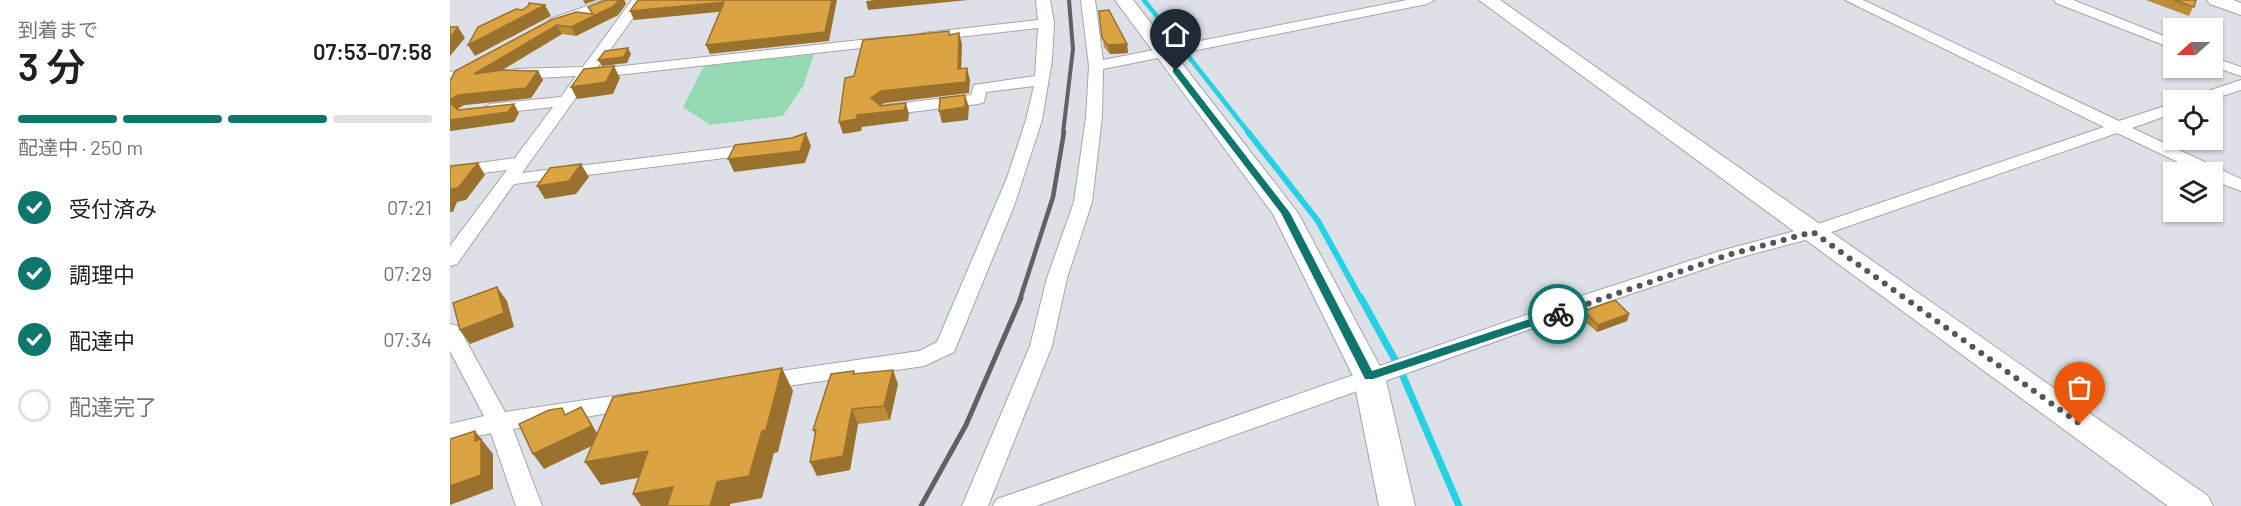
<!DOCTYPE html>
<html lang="ja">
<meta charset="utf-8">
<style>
body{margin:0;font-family:Barlow,"Noto Sans JP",sans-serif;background:#f6f6f6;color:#202124;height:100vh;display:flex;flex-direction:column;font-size:22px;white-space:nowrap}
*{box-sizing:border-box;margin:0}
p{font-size:20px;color:#757577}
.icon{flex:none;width:33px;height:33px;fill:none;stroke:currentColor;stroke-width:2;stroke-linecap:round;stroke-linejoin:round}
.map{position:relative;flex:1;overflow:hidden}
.sheet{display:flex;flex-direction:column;background:#fff;width:450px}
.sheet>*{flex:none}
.needle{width:39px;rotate:249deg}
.controls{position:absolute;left:1713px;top:18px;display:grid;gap:12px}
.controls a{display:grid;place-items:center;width:60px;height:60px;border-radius:0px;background:#fff;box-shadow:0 2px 4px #0004;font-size:30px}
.pin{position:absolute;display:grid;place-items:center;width:51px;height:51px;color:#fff;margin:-62px -26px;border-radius:50% 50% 50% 0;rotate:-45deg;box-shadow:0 0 6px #0007}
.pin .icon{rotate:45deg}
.courier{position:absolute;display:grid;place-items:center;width:60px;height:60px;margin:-30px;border:4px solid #0f766e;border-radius:50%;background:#fff;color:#222;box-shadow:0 2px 8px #0007}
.overview em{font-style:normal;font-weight:600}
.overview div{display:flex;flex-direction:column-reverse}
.overview{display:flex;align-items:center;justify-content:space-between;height:102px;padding:0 18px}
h1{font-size:39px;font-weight:600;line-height:45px}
.bar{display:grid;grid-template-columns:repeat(4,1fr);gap:9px 6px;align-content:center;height:72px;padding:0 18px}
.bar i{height:8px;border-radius:4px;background:#e0e0e0}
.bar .active{background:#0f766e}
.bar p{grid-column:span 4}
ol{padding:0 18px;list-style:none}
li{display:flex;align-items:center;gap:18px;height:66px}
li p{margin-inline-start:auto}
li .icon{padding:6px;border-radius:50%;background:#0f766e;color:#fff;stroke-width:4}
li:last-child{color:#757577}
li i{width:33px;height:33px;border:3px solid #e0e0e0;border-radius:50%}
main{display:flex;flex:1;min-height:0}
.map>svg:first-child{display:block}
.green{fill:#94dab2}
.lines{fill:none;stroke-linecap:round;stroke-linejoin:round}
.stream-far2{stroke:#25d1e4;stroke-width:4.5}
.stream-far1{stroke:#25d1e4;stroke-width:6}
.stream{stroke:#25d1e4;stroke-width:7}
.street-casing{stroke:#a2a6ab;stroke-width:2}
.secondary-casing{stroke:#a2a6ab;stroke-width:2}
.street{fill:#fff;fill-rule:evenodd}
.secondary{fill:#fff;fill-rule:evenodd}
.rail-far2{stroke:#5f6265;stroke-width:4}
.rail-far1{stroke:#5f6265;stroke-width:4.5}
.rail{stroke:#5f6265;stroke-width:5}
.wall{fill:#bd8c39}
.shaded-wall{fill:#9a722e}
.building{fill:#dca342;stroke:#9a722e;stroke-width:1.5}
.route{fill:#0f766e}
.done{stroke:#54575a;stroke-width:6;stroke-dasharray:0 10.8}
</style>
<main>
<section class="sheet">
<div class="overview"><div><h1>3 分</h1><p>到着まで</p></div><em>07:53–07:58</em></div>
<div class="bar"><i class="active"></i><i class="active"></i><i class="active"></i><i></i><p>配達中 · 250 m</p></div>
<ol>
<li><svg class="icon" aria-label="check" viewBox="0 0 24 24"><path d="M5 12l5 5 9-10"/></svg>受付済み<p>07:21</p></li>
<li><svg class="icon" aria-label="check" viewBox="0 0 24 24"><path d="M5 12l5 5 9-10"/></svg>調理中<p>07:29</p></li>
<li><svg class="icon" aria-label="check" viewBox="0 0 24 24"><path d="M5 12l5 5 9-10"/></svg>配達中<p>07:34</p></li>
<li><i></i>配達完了</li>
</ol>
</section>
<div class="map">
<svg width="1791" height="506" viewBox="0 0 1791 506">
<rect width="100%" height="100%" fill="#dde1e7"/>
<polygon class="green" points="364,54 353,86 333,116 260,125 233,107 254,66"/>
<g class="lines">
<polyline class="stream-far2" points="694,0 799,133"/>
<polyline class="stream-far1" points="798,132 868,221 911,299"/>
<polyline class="stream" points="911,298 949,367 1009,506"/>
<g class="street-casing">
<g id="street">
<polygon points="154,0 173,0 171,3 110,25 105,26 98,22 100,19"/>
<polygon points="182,0 196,0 146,69 438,37 445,41 438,45 140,78 72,173 307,144 313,145 315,149 313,153 307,154 64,184 7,264 0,266 0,246 57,170 0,177 0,167 65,158 103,107 40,114 32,109 40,104 111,97 126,76 65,79 57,74 65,69 133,67"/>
<polygon points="586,0 600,0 604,23 602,60 592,120 564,206 504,352 474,366 310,390 302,388 299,382 302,376 310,374 469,351 487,342 557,178 576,120 584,86 536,92 534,102 528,104 435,115 427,110 435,105 521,95 524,85 585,76 588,28 473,41 466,37 473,33 588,20"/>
<polygon points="631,0 645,0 653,60 957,0 984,0 977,4 653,69 652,117 642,202 617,278 602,346 538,506 512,506 580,346 597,278 624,202 636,117 639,66"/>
<polygon points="1395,0 1413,0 1669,121 1724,103 1724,113 1682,128 1791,179 1791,191 1762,180 1762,172 1749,172 1667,133 1370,236 1284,259 1142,307 586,506 543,506 547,499 1128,297 1270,251 1356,228 1654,127"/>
<polygon points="1604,0 1623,0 1724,40 1724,49 1606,3"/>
<polygon points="1762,57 1791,67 1791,76 1762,66"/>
<polygon points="0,71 10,77 5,84 0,86"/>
<polygon points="1791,80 1791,90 1760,100 1738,100 1740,97"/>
<polygon points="0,324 8,326 55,412 183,393 191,395 195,401 191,407 183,409 63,429 92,506 66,506 41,433 0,442 0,424 34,416 0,351"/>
</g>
</g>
<g class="secondary-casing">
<g id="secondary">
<polygon points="665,0 683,0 848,213 935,376 965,506 929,506 903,376 823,214"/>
<polygon points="1029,0 1050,0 1758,496 1763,506 1718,506"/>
<polygon points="1757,0 1783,0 1791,3 1791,15 1760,4"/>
</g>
</g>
<use href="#street" class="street"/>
<use href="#secondary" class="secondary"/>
<polyline class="rail-far2" points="613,133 623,49 619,0"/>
<polyline class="rail-far1" points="570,299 603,197 614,132"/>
<polyline class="rail" points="471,506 516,425 571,298"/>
</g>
<g class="wall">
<polygon points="156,0 174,0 176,4 168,15 126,36 112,34 51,71 88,71 93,80 81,98 14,105 7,109 69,113 64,122 0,131 0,81 101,20 142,14 138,7"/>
<polygon points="1696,0 1746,0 1739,16"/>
<polygon points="649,11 677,44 678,53 660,54 654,47"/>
<polygon points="1134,311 1179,314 1177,321 1147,332 1132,319"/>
<polygon points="404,371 405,374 448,384 440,420 408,424 400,470 367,476 365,434 363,430"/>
</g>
<g class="shaded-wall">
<polygon points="133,0 147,0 135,4"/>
<polygon points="169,0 174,0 176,4 168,15 126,36 121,27"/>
<polygon points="382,0 389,0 387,0 379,41 260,54 256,45"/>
<polygon points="425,0 518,0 418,10 416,1"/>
<polygon points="274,2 278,11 184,20 180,11"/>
<polygon points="95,5 101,16 25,56 18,45"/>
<polygon points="107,25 112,34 30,83 24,74"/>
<polygon points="8,27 15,38 0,56 0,38"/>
<polygon points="509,33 512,44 511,81 508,69"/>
<polygon points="677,44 678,53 660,54 658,45"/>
<polygon points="178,48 181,54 177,63 152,66 148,60"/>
<polygon points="164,66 170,78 163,94 127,99 121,87"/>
<polygon points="517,68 520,80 519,93 435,103 425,109 421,98 431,91"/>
<polygon points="88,71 93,80 81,98 14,105 4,111 0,105 0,100 8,95"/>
<polygon points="515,95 519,107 518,120 492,123 489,111"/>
<polygon points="456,103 459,114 458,121 412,127 411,131 393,134 389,122 407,115"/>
<polygon points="64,104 69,113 64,122 0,131 0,120"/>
<polygon points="356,133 361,146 355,163 284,172 278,159 350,151"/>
<polygon points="28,163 35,175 16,200 7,202 3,212 0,212 0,189"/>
<polygon points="131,164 139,177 126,194 95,199 87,186"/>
<polygon points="47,287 57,301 64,327 20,344 10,330"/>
<polygon points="1179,314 1177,321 1147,332 1148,325"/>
<polygon points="332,368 343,391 328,452 324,453 312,498 280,504 280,506 260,506 267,482 312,431"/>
<polygon points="443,370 448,384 440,420 434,406"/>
<polygon points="131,407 152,441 94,469 83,454"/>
<polygon points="402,409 408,424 400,470 367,476 360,462"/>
<polygon points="25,431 43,454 43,489 0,505 0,486 25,441"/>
<polygon points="198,451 213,473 151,485 135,462"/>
<polygon points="223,487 235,506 191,506 183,494"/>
</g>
<g class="building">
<polygon points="156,0 169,0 164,6 121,27 107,25 24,74 53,70 88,71 76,88 8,95 0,100 0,81 5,71 101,20 126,12 143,14 138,7"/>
<polygon points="188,0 382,0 375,32 256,45 274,2 180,11"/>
<polygon points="1724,0 1746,0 1744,7"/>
<polygon points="79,3 95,5 18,45 28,27 66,9 72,10 78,6"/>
<polygon points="659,10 677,44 658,45 652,38 649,11"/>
<polygon points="0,27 8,27 0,38"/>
<polygon points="499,31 499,35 509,33 508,69 517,68 516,82 431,91 421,98 431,106 456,103 454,110 407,115 407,119 389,122 395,78 404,76 413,40"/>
<polygon points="178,48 174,57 148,60 155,51"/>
<polygon points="164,66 156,82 121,87 134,69"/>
<polygon points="515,95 515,107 489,111 490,98"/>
<polygon points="0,103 8,110 64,104 58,112 0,120"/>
<polygon points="356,133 350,151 278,159 285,145 342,138"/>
<polygon points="28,163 8,188 0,189 0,166"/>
<polygon points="131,164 119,181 87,186 100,168"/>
<polygon points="47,287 54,313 10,330 3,303"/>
<polygon points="1165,300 1179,314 1148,325 1134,311"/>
<polygon points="332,368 316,430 312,431 299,476 267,482 260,506 217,506 223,487 183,494 198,451 135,462 163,397"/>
<polygon points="443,370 434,406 402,409 393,456 360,462 366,430 363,430 381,374 404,371 403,374"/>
<polygon points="131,407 142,426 83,454 69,424 99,410 112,408 115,415"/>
<polygon points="25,431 25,441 31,439 31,475 0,486 0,439"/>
</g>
<polygon class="route" points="723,69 729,69 840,213 922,371 1104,311 1112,311 1112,316 923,379 915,379 831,213 723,72"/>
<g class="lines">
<polyline class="done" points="1108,314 1278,255 1363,232 1630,424"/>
</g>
</svg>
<div class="controls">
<a><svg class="needle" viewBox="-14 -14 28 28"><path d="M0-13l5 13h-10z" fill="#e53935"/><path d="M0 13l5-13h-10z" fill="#757577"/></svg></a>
<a><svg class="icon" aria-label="locate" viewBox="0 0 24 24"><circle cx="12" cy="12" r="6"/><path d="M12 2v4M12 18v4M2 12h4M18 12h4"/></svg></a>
<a><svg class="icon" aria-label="layers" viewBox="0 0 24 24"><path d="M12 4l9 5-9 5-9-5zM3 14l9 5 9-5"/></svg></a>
</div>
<div class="pin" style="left:1630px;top:424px;background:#ea580c"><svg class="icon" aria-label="bag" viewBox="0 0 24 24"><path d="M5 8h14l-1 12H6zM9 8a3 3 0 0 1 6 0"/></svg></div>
<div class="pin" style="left:726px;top:71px;background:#1f2937"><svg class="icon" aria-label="home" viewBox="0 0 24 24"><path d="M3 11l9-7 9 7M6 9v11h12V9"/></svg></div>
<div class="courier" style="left:1108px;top:314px"><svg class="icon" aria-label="bike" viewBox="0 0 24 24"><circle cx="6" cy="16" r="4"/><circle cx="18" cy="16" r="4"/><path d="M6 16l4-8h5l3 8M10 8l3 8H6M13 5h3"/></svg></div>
</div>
</main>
